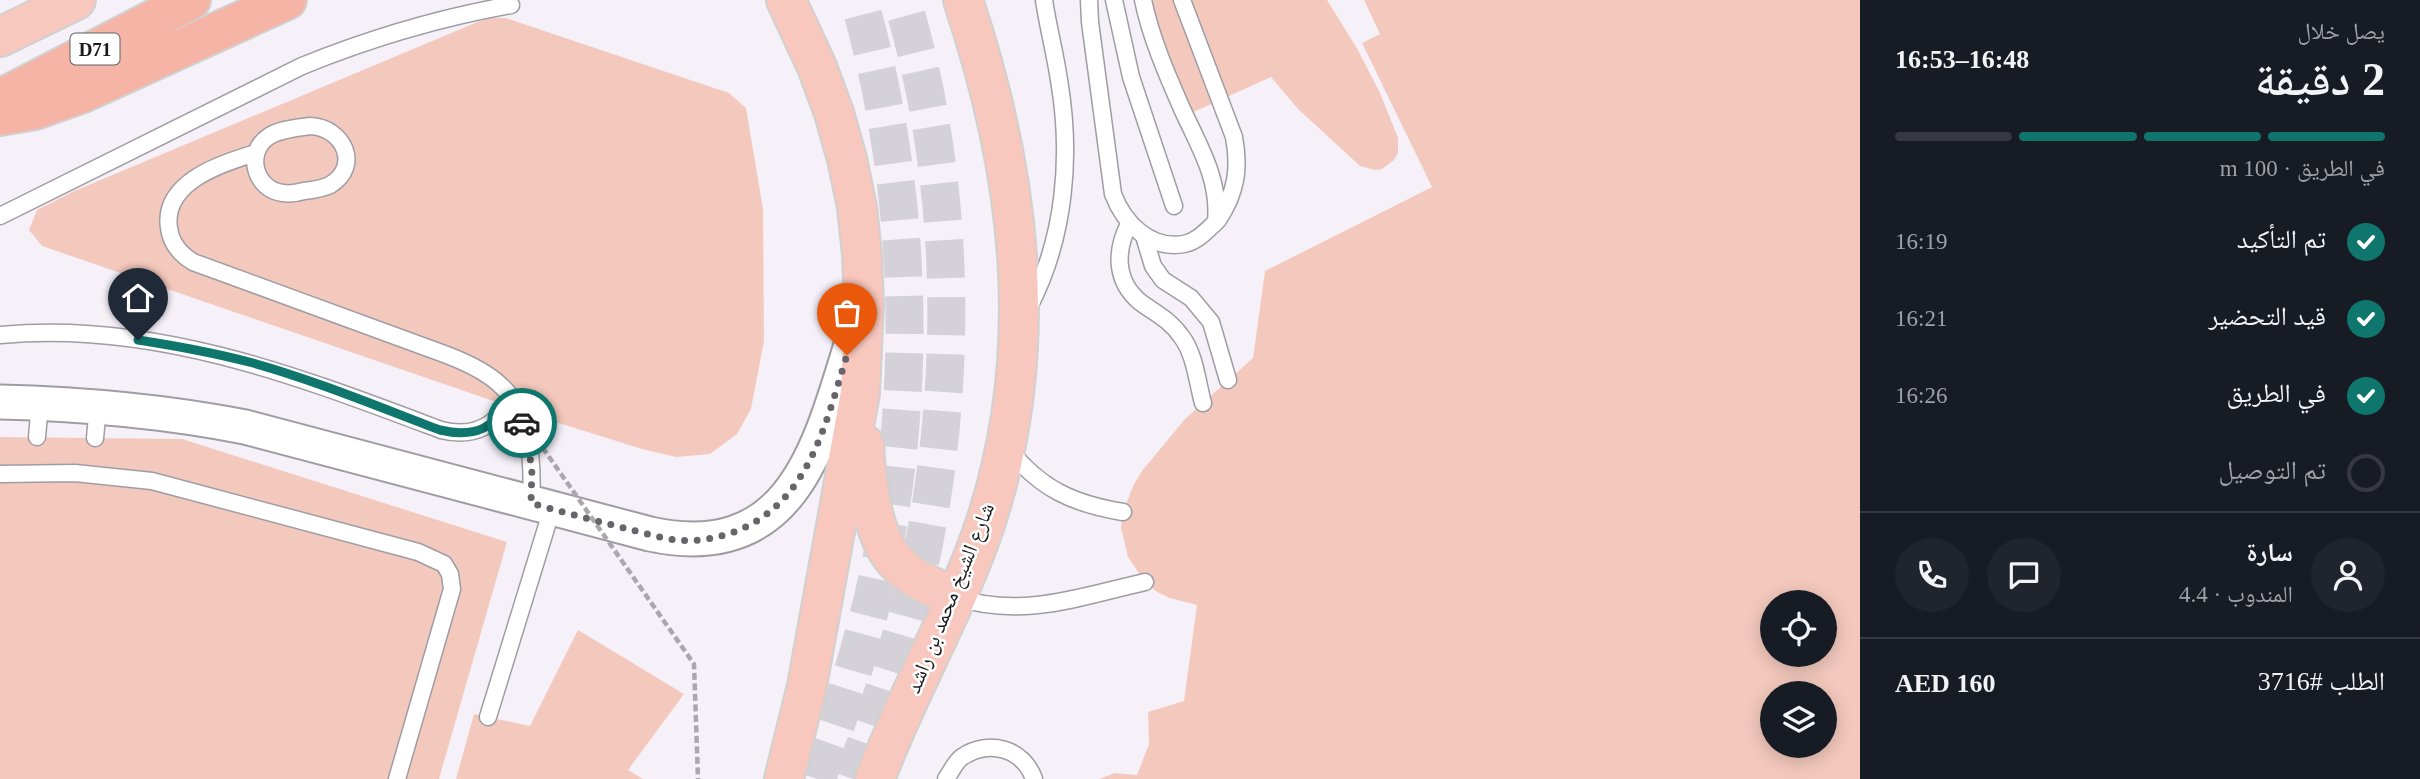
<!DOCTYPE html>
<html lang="ar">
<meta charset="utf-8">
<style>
body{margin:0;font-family:"Times New Roman","Noto Naskh Arabic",serif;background:#20242c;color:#f1f3f6;direction:rtl;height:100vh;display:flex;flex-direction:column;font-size:26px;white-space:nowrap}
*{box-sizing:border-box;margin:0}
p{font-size:23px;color:#9ea1a6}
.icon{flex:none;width:38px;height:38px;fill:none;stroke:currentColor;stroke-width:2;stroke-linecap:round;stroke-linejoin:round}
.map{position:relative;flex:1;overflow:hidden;direction:ltr}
.panel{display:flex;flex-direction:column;background:#171b24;width:560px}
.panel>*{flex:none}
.tools{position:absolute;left:1760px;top:590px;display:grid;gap:14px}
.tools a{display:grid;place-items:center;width:77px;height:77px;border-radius:50%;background:#171b24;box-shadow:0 4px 18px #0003;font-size:35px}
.pin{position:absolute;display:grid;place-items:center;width:60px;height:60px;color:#fff;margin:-72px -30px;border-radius:50% 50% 50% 0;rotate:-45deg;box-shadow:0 0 7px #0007}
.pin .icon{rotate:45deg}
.courier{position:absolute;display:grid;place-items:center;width:70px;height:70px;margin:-35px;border:5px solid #0f766e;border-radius:50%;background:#fff;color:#222;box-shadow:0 2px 9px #0007}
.summary em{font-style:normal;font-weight:600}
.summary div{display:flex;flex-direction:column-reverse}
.summary{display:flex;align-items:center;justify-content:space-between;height:119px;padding:0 35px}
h1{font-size:46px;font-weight:600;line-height:52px}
.bar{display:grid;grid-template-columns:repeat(4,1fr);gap:10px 7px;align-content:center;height:84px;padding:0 35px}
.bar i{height:9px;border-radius:5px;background:#363941}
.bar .on{background:#0f766e}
.bar p{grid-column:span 4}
.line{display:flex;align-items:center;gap:18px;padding:0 35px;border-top:2px solid #363941}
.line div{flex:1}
.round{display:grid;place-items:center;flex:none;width:74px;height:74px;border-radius:37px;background:#20242c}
ol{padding:0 35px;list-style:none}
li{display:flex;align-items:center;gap:21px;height:77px}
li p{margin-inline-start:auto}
li .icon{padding:7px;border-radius:50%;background:#0f766e;color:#fff;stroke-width:4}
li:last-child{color:#9ea1a6}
li i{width:38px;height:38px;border:4px solid #363941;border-radius:50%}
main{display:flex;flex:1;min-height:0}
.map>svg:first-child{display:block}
.building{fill:#f4c9bd;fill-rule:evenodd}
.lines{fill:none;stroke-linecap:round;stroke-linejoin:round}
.secondary-tunnel{stroke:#d5d1d8;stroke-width:38;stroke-dasharray:38 19;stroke-linecap:butt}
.service-casing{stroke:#a09ca3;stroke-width:19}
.minor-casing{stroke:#a09ca3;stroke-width:37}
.primary-casing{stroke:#d1d1d1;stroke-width:42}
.trunk-casing{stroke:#d1d1d1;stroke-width:42}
.service{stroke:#fff;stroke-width:16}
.minor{stroke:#fff;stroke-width:33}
.primary{stroke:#f8c7bd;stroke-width:38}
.trunk{stroke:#f6b4a7;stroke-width:38}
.path-bridge{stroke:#aba7ad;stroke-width:4.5;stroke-dasharray:7 3.5;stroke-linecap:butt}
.done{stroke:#676569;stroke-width:7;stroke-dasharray:0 12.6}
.route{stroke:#0f766e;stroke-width:9}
.labels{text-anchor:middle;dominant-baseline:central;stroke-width:5;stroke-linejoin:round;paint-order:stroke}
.shield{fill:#fff;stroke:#5f5e5f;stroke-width:2}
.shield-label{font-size:19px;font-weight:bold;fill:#1a191b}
.street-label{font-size:21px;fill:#1a191b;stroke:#fff}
</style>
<main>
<section class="panel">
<div class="summary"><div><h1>2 دقيقة</h1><p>يصل خلال</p></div><em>16:48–16:53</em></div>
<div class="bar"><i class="on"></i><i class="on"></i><i class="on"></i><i></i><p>في الطريق · 100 m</p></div>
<ol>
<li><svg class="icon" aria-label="check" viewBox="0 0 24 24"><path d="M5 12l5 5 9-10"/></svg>تم التأكيد<p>16:19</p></li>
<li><svg class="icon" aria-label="check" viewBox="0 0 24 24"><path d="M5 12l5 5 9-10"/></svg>قيد التحضير<p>16:21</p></li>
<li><svg class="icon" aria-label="check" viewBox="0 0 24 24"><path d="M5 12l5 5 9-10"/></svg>في الطريق<p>16:26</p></li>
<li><i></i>تم التوصيل</li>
</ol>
<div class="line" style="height:126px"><a class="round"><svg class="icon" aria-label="person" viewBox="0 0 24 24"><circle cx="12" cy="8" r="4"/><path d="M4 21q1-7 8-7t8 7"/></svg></a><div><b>سارة</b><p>المندوب · 4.4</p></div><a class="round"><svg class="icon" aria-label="chat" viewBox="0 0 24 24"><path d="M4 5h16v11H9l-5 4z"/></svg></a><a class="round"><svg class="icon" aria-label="phone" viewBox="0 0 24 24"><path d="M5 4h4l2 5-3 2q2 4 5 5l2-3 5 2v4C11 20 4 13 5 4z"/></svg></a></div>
<div class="line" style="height:91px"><div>الطلب #3716</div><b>AED 160</b></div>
</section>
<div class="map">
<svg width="1860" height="779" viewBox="0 0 1860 779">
<rect width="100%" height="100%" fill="#f6f1f9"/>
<g class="building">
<polygon points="1153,0 1327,0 1358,50 1380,93 1398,138 1398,153 1394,160 1382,169 1375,170 1360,166 1298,109 1271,77 1187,115 1146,4"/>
<path d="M 1364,0 L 1860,0 L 1860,779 L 1099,779 L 1115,773 L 1137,775 L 1149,744 L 1148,712 L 1184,701 L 1197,605 L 1170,598 L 1157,592 L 1145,582 L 1128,557 L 1121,528 L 1123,512 L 1134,484 L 1142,471 L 1185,419 L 1253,358 L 1265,271 L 1432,187 L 1362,43 L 1380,34 ZM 1773,602 L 1825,602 L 1825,654 L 1773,654 ZM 1773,693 L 1825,693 L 1825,746 L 1773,746 Z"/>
<polygon points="487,18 506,18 729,93 746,108 763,209 764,341 751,409 737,434 710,454 676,457 642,449 546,419 42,246 29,230 37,210 72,192"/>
<polygon points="0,437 182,439 507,542 439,779 0,779"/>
<polygon points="578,630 684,694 628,770 643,779 456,779 474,714 530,726"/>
</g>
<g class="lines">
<g class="secondary-tunnel">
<path d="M 817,779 C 842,709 865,639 880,566 C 919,380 911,183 859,0"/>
<path d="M 853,779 C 877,711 902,642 918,572 C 959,386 957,183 902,0"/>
</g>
<g class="service-casing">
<g id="service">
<path d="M 1089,0 L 1090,22 L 1113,194 C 1124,223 1150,250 1184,244 C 1197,242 1207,230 1216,222 C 1220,180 1200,148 1183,111 C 1167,75 1151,38 1143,0"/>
<polyline points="1114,0 1131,77 1174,206"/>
<path d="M 1182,0 L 1234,137 C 1240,169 1236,193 1218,220"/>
<path d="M 310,126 C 343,127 362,166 330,185 C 322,189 313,190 304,191 C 297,193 290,194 283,193 C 255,190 245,153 268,137 C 279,129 297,128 310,126 Z"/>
<path d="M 256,153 C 222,163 162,182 169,228 C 171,244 180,254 193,262 L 447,355 C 470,364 496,376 511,397 C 531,426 533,469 531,503"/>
<path d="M 0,216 L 302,66 C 371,38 438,18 511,5"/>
<path d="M 1129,224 C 1115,251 1115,281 1140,302 C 1155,313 1170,320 1181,336 C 1195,354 1197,381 1203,403"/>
<polyline points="1144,236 1153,266 1163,280 1191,298 1211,322 1228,380"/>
<path d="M 1029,307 C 1065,238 1072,156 1059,80 C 1055,53 1048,27 1044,0"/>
<path d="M 0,335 C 154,320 300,377 441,430 C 472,438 497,427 511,397"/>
<polyline points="37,437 40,403"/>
<polyline points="95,438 98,406"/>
<path d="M 1009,449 C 1040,489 1074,504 1123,512"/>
<polyline points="0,474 75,473 152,481 418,552 444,564 450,574 452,589 397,779"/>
<path d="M 955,597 C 1022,619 1079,597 1145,582"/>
<polyline points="488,717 552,509"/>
<path d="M 946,779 C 951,772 955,762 962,757 C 989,739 1023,748 1034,779"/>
</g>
</g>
<g class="minor-casing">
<path id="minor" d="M 0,402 C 83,404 163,411 245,427 L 650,534 C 798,566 821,438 856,329"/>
</g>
<g class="primary-casing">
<g id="primary">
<polyline points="0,37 76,0"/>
<path d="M 864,444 C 866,480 871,537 898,564 C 914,580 934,588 955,597"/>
<polyline points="784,779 807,686 860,393 864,304 862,255 857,207 847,159 834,113 817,67 786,0"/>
<path d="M 875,779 C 906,696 951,619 981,536 C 1044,357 1022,176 963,0"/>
</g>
</g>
<g class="trunk-casing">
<g id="trunk">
<polyline points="0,99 191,0"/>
<polyline points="0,116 35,110 83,93 287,0"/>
</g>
</g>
<use href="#service" class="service"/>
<use href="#minor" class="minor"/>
<use href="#primary" class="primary"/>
<use href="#trunk" class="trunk"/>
<polyline class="path-bridge" points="546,419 538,441 694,664 698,779"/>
</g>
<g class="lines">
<path class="done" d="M 522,423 L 532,467 L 531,503 C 562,512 593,520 624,528 C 641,532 659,538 676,540 C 698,542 720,538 739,530 C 810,500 826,422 847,355"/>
<path class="route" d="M 138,340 C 177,346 215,353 253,363 C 317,381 379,407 440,430 C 474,438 496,429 511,397 L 522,423"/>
</g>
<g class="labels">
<rect class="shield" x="70.5" y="33.5" width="49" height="31" rx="5"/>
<g class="shield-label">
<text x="95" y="49">D71</text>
</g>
<g class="street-label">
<text transform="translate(950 598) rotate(-68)">شارع الشيخ محمد بن راشد</text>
</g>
</g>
</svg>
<div class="tools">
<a><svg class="icon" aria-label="locate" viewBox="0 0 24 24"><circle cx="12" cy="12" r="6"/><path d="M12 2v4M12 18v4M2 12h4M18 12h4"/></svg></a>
<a><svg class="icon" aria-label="layers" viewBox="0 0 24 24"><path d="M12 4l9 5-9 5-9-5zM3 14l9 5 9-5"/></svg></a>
</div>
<div class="pin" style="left:847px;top:355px;background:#ea580c"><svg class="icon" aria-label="bag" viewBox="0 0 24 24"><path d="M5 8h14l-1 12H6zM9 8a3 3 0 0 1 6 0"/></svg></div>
<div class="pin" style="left:138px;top:340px;background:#1f2937"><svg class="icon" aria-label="home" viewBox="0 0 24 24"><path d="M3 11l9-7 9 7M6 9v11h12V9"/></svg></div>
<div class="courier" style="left:522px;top:423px"><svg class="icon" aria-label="car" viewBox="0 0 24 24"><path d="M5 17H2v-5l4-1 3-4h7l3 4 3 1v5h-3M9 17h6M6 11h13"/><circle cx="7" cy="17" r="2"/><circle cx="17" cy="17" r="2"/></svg></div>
</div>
</main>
